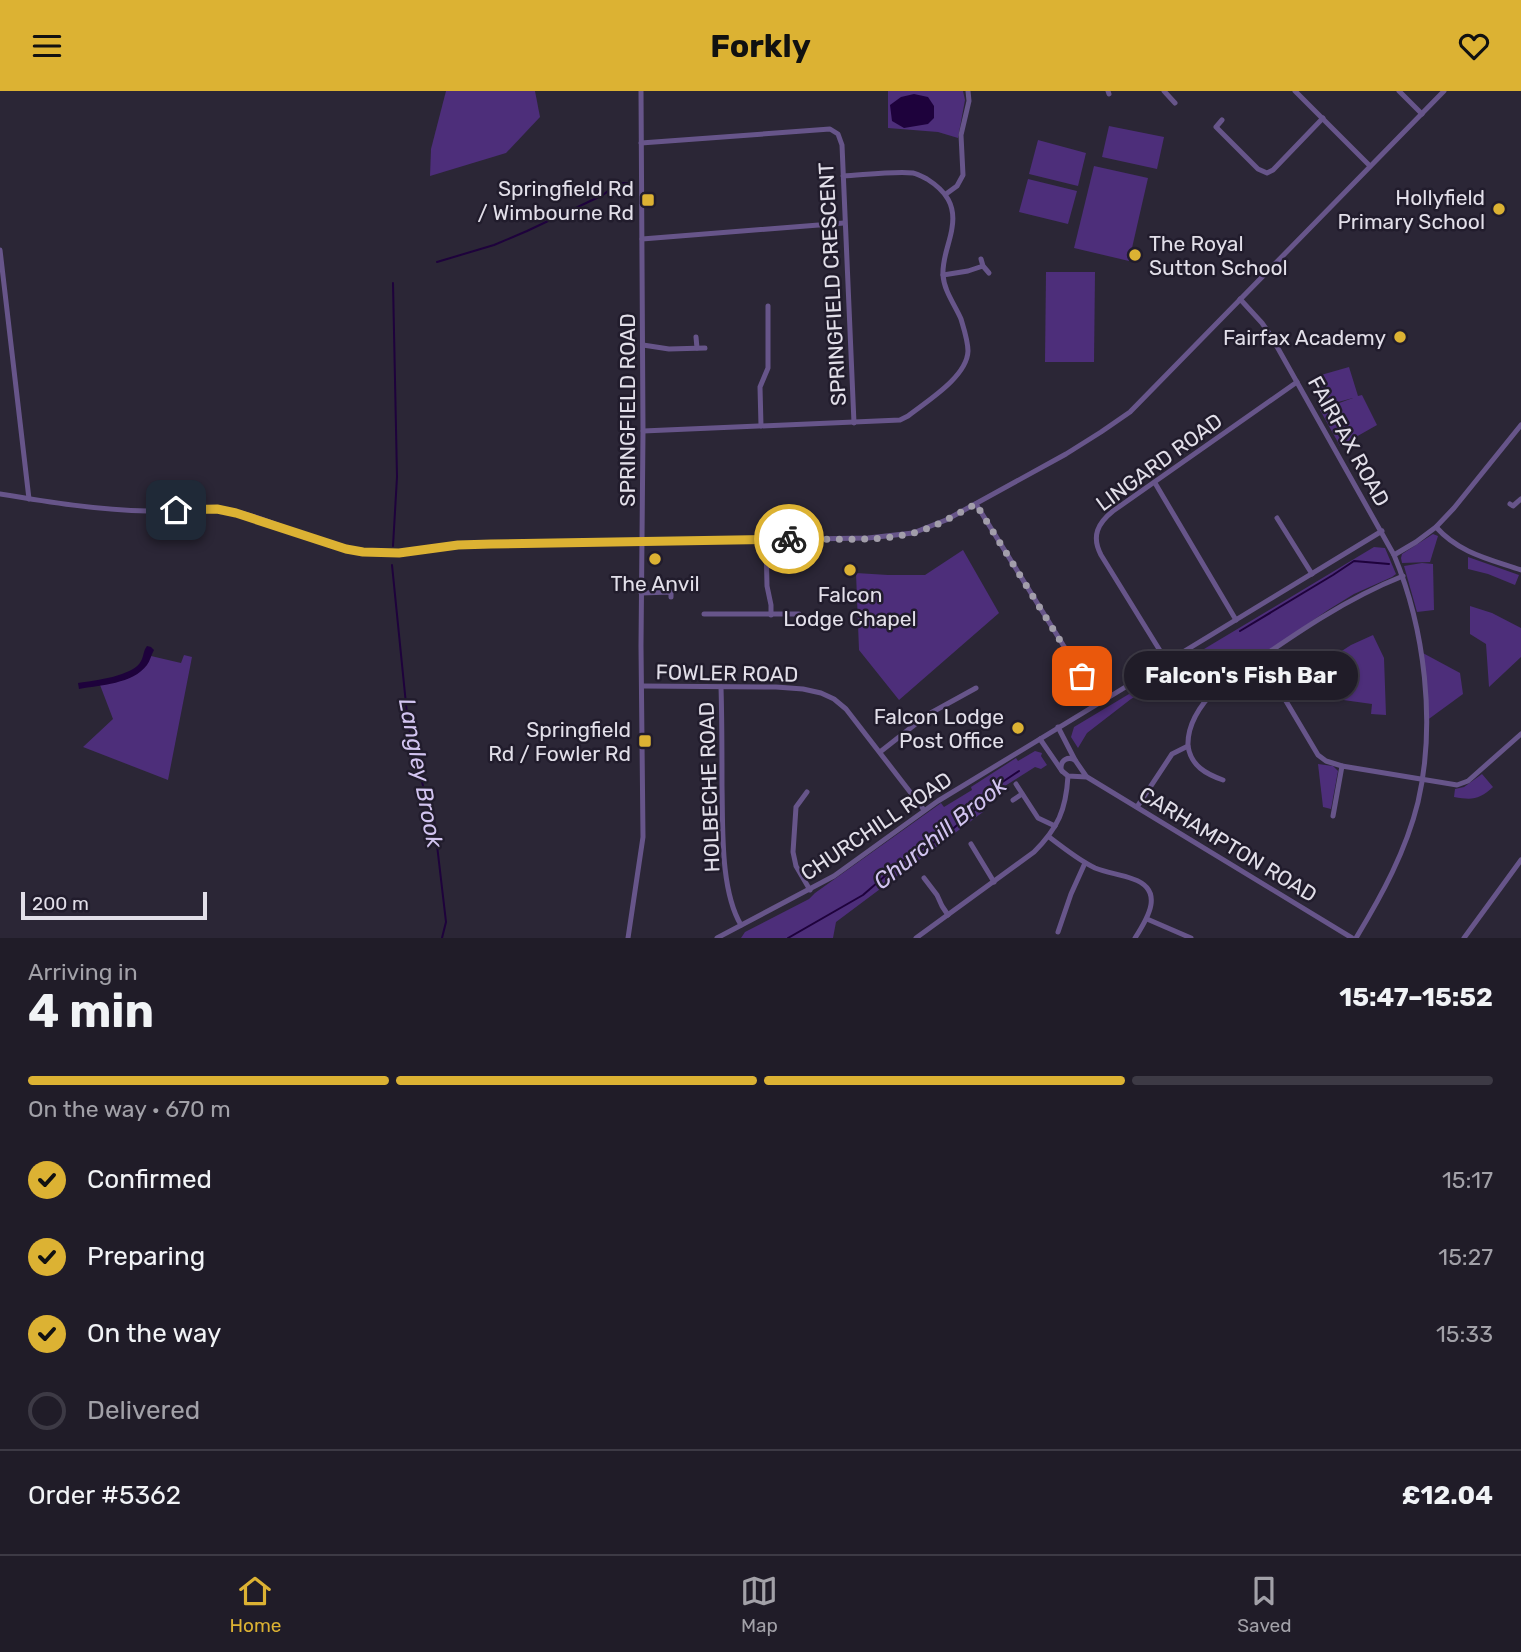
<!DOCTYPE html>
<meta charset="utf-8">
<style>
body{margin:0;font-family:Rubik,sans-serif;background:#282530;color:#f1f3f6;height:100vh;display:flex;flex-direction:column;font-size:26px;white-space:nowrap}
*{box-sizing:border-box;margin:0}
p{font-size:23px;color:#a2a1a8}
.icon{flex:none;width:38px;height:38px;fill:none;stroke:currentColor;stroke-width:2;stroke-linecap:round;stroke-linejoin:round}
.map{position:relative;height:847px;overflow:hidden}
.sheet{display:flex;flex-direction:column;background:#201c28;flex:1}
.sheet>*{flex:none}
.scale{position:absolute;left:21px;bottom:18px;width:186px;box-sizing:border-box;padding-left:7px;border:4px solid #e2dfe9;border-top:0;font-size:19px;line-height:24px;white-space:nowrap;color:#e2dfe9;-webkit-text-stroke:5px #211c2c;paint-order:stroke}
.pin{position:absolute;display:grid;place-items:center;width:60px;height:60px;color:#fff;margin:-30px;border-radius:14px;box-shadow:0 4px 10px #0006}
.courier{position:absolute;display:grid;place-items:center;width:70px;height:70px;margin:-35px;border:5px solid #dcb233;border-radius:50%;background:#fff;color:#222;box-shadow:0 2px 9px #0007}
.bubble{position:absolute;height:49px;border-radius:24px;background:#201c28;box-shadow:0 2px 5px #0004,0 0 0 2px #3d3a45;font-size:23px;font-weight:700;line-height:49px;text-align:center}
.headline em{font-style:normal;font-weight:700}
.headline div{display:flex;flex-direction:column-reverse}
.headline{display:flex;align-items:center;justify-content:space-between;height:119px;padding:0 28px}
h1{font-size:46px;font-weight:700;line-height:52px}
.bar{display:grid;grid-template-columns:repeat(4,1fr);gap:10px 7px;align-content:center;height:84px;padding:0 28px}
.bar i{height:9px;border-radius:5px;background:#3d3a45}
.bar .selected{background:#dcb233}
.bar p{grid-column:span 4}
.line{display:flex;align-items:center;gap:18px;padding:0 28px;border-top:2px solid #3d3a45}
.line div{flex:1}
ol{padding:0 28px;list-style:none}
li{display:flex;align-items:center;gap:21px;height:77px}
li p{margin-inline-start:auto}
li .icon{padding:7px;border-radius:50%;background:#dcb233;color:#111;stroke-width:4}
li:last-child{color:#a2a1a8}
li i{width:38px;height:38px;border:4px solid #3d3a45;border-radius:50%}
header{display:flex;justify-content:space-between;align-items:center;height:91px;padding:0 28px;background:#dcb233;color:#111;font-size:32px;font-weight:700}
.dock{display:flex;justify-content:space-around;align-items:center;height:98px;border-top:2px solid #3d3a45;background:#201c28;font-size:19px;color:#a2a1a8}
.dock a{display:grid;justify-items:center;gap:4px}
.dock .selected{color:#dcb233}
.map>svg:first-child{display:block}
.green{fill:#4d2e7a}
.water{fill:#1e023c}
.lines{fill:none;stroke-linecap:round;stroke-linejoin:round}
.stream{stroke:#1e023c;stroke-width:2}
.minor{stroke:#67558a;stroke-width:5}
.done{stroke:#a29eaa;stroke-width:7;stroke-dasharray:0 12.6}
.route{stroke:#dcb233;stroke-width:9}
.poi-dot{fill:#dcb233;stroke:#211c2c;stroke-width:2.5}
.labels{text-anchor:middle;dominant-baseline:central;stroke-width:5;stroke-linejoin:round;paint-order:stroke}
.poi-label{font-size:21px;fill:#e2dfe9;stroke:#211c2c;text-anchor:end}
.street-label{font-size:21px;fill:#e2dfe9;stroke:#211c2c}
.water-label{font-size:23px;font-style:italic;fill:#d2c4f0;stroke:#211c2c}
</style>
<header><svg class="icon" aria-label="menu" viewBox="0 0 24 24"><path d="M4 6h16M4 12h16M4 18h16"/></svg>Forkly<svg class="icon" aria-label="heart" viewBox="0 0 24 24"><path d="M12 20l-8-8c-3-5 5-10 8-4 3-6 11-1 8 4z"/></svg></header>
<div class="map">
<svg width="1521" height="847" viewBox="0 0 1521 847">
<rect width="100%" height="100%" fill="#2b2636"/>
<g class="green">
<polygon points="446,0 535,0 540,26 506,62 430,85 431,58"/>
<polygon points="888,0 963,0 965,9 958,47 938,41 888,37"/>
<polygon points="1109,35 1164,46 1157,78 1102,66"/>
<polygon points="1038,49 1086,62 1078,95 1029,83"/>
<polygon points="1094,75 1148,87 1129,170 1074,157"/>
<polygon points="1028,88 1077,100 1068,133 1019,121"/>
<polygon points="1046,181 1095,181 1094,271 1045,271"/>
<polygon points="1349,276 1358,305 1362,304 1377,334 1340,355 1320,319 1353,307 1323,315 1314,286"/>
<polygon points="1433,443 1438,445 1430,471 1402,472 1401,467 1402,463"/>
<polygon points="1374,456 1385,457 1396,483 1392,486 1354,503 1328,519 1258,567 1215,593 1195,574 1185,576 1131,608 1087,642 1078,657 1071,646 1074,636"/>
<polygon points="963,459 999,522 899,609 859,559 856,482 888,484 925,484"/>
<polygon points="1468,466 1519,484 1515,494 1488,483 1468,478"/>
<polygon points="1422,472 1433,473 1434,519 1417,521 1404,475"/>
<polygon points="1470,515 1492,522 1521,537 1521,566 1489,596 1486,553 1470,543"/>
<polygon points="1373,544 1384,567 1386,624 1371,623 1372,613 1329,607 1311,580 1351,554"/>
<polygon points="1421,561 1460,582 1463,603 1426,630"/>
<path d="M 184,564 L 192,566 L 168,689 L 83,656 L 113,628 L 100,594 C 123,589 140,588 151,565 L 181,572 Z"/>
<polygon points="1035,660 1042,662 1041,665 1047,674 1041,678 1035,676 994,702 983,721 836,831 833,847 741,847 745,841 809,808 815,802 941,712 944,716 972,699 971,696 1016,667 1018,670"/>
<polygon points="1318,673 1333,675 1338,680 1331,718 1323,716"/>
<path d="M 1482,683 L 1493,696 C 1479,709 1472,709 1454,706 L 1455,698 L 1464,696 Z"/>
</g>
<g class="water">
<polygon points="914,3 928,6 934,15 934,27 928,33 904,37 892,30 890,14 901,6"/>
<path d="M 147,555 L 151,556 L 154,559 C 151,564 150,570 147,574 C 133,593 100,594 79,598 L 78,592 C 93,590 134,585 141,570 C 144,565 143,560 147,555 Z"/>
</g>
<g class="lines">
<g class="stream">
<polyline points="437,171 494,154 527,140 603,104 618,92 632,92"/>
<polyline points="393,192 397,386 393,455"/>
<polyline points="392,474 408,633 425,703 433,720 446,831 442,847"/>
<polyline points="1240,540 1333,484 1354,470 1389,473"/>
<polyline points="788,847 863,804 900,772 920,758 941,748 977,717 989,700 1019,680"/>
</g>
<g class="minor">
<polyline points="1108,0 1109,3"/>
<polyline points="1164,0 1175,12"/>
<polyline points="1295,0 1370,75"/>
<polyline points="1399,0 1422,23"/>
<polyline points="1222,29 1216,36 1258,78 1267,82 1273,79 1323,27"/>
<polyline points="641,52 830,38 838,43 842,54 854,332"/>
<polyline points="946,103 957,95 963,84 961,44 969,10 968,0"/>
<polyline points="642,148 844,132"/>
<polyline points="0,159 29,408"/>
<polyline points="981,168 983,175 989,182"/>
<polyline points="943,184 968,180 983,175"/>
<path d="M 1240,208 L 1262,232 L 1271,245 L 1394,464 C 1425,538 1436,633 1418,711 C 1406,760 1382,804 1356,847"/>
<polyline points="696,246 697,257"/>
<polyline points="643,254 669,258 705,257"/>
<polyline points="761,335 760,296 768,277 768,215"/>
<path d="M 643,340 L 900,329 L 908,325 C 927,310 967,286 968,260 C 968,250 964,238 961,228 C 955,214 944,200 943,184 C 942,167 950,152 952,137 C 956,114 946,100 927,88 C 923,86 918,83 913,82 C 894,80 863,84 843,85"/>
<polyline points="1155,392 1236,529"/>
<path d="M 0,403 C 48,411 98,419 148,420 C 171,420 194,417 217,418 C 263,422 304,449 349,459 C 384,467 419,459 454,455 C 467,454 479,454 491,453 L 868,447 L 913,442 L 946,429 L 1066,363 L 1101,341 L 1130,321 L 1444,0"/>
<polyline points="976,413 1099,612"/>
<polyline points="1510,413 1513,415 1521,408"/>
<polyline points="1277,427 1312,483"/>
<path d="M 1436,436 C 1459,462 1489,468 1521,479"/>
<polyline points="766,448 767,495 771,514 771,524"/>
<polyline points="1394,464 1416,451 1436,436 1454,417 1521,334"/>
<polyline points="641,502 671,501 671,506"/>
<polyline points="704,523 799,523"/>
<polyline points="1261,568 1318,664 1326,670 1342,675 1457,694 1468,690 1521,643"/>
<path d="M 1167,571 L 1101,464 C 1091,445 1098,432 1113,420 L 1297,291"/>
<polyline points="643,595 776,596 803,598 821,602 834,608 846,618 924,719"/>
<path d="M 721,596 C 722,629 722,662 722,695 C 723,735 720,799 741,834"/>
<polyline points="1058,636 1075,669 1086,685"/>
<polyline points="1040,648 1062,680"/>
<path d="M 1188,655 C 1191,675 1206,683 1223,689"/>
<polyline points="880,661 927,624 976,597"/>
<path d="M 1061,677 C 1061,669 1068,665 1075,669"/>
<polyline points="1062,680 1068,685 1087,686 1352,847"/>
<polyline points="1016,693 1038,727 1055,735"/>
<polyline points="807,701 796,716 793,761 796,775 810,799"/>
<polyline points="1013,709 1022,703"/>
<path d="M 1137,716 L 1172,663 L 1188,655 C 1187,632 1201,613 1217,597 C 1277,556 1335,512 1403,485"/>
<polyline points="1333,725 1342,675"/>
<path d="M 1049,746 C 1064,757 1078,769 1095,777 C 1107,782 1120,783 1133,788 C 1165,799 1148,827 1135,847"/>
<polyline points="971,753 994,791"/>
<polyline points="924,787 937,804 942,815 948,824"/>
<polyline points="1147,828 1191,847"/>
<polyline points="1058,841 1071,803 1085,772"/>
<polyline points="628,847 643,746 641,555 643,340 641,0"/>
<polyline points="717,847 834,785 938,710 1382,440"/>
<path d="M 916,847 L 1034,761 C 1058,737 1066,719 1068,685"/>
<polyline points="1464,847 1521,769"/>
</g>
</g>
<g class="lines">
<path class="done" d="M 789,448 C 828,447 874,452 913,442 C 935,437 956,423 976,413 L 1082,585"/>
<polyline class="route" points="176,419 217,418 236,422 346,458 363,461 399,462 458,454 491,453 789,448"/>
</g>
<g class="poi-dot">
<rect x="641" y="102" width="14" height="14" rx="3.5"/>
<circle cx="1499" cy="118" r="7"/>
<circle cx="1135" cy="164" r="7"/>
<circle cx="1400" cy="246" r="7"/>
<circle cx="655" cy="468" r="7"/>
<circle cx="850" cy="479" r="7"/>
<circle cx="1018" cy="637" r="7"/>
<rect x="638" y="643" width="14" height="14" rx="3.5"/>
</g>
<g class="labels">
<g class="poi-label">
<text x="634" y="97">Springfield Rd<tspan x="634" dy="24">/ Wimbourne Rd</tspan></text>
<text x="1485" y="106">Hollyfield<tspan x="1485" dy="24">Primary School</tspan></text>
<text x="1149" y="152" text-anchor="start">The Royal<tspan x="1149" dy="24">Sutton School</tspan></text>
<text x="1386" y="246">Fairfax Academy</text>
<text x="655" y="492" text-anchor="middle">The Anvil</text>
<text x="850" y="503" text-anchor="middle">Falcon<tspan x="850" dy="24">Lodge Chapel</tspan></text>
<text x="1004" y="625">Falcon Lodge<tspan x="1004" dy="24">Post Office</tspan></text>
<text x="631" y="638">Springfield<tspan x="631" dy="24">Rd / Fowler Rd</tspan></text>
</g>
<g class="street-label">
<text transform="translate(832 193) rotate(-93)">SPRINGFIELD CRESCENT</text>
<text transform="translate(627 319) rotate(-90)">SPRINGFIELD ROAD</text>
<text transform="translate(1349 350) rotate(61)">FAIRFAX ROAD</text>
<text transform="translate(1159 371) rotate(-36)">LINGARD ROAD</text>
<text transform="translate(727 582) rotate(1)">FOWLER ROAD</text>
<text transform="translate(709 696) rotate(-92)">HOLBECHE ROAD</text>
<text transform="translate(876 735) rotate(-34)">CHURCHILL ROAD</text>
<text transform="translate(1228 753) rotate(31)">CARHAMPTON ROAD</text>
</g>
<g class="water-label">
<text transform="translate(421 682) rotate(79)">Langley Brook</text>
<text transform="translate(940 742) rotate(-39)">Churchill Brook</text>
</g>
</g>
</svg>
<div class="scale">200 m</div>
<div class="pin" style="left:1082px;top:585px;background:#ea580c"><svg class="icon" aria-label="bag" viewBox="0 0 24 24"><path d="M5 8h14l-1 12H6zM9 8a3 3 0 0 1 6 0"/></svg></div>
<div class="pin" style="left:176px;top:419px;background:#1f2937"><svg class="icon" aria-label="home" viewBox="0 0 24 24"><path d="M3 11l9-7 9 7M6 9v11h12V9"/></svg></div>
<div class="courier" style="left:789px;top:448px"><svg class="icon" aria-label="bike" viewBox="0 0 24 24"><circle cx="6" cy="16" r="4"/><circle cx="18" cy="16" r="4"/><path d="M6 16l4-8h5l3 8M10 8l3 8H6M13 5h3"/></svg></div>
<div class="bubble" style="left:1124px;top:560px;width:234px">Falcon's Fish Bar</div>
</div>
<section class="sheet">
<div class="headline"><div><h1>4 min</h1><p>Arriving in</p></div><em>15:47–15:52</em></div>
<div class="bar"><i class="selected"></i><i class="selected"></i><i class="selected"></i><i></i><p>On the way · 670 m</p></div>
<ol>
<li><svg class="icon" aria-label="check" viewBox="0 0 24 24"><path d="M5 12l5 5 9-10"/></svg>Confirmed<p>15:17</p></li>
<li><svg class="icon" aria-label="check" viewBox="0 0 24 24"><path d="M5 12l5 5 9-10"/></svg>Preparing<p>15:27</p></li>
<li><svg class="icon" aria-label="check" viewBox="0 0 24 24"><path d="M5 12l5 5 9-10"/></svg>On the way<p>15:33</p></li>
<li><i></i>Delivered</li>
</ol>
<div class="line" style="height:91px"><div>Order #5362</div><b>£12.04</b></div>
</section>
<nav class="dock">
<a class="selected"><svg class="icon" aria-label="home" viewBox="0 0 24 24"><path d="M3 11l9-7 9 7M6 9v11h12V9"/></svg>Home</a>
<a><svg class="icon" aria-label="map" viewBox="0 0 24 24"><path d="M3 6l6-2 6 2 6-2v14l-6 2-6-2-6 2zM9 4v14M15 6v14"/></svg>Map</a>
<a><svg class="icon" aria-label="saved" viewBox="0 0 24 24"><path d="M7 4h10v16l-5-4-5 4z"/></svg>Saved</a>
</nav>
